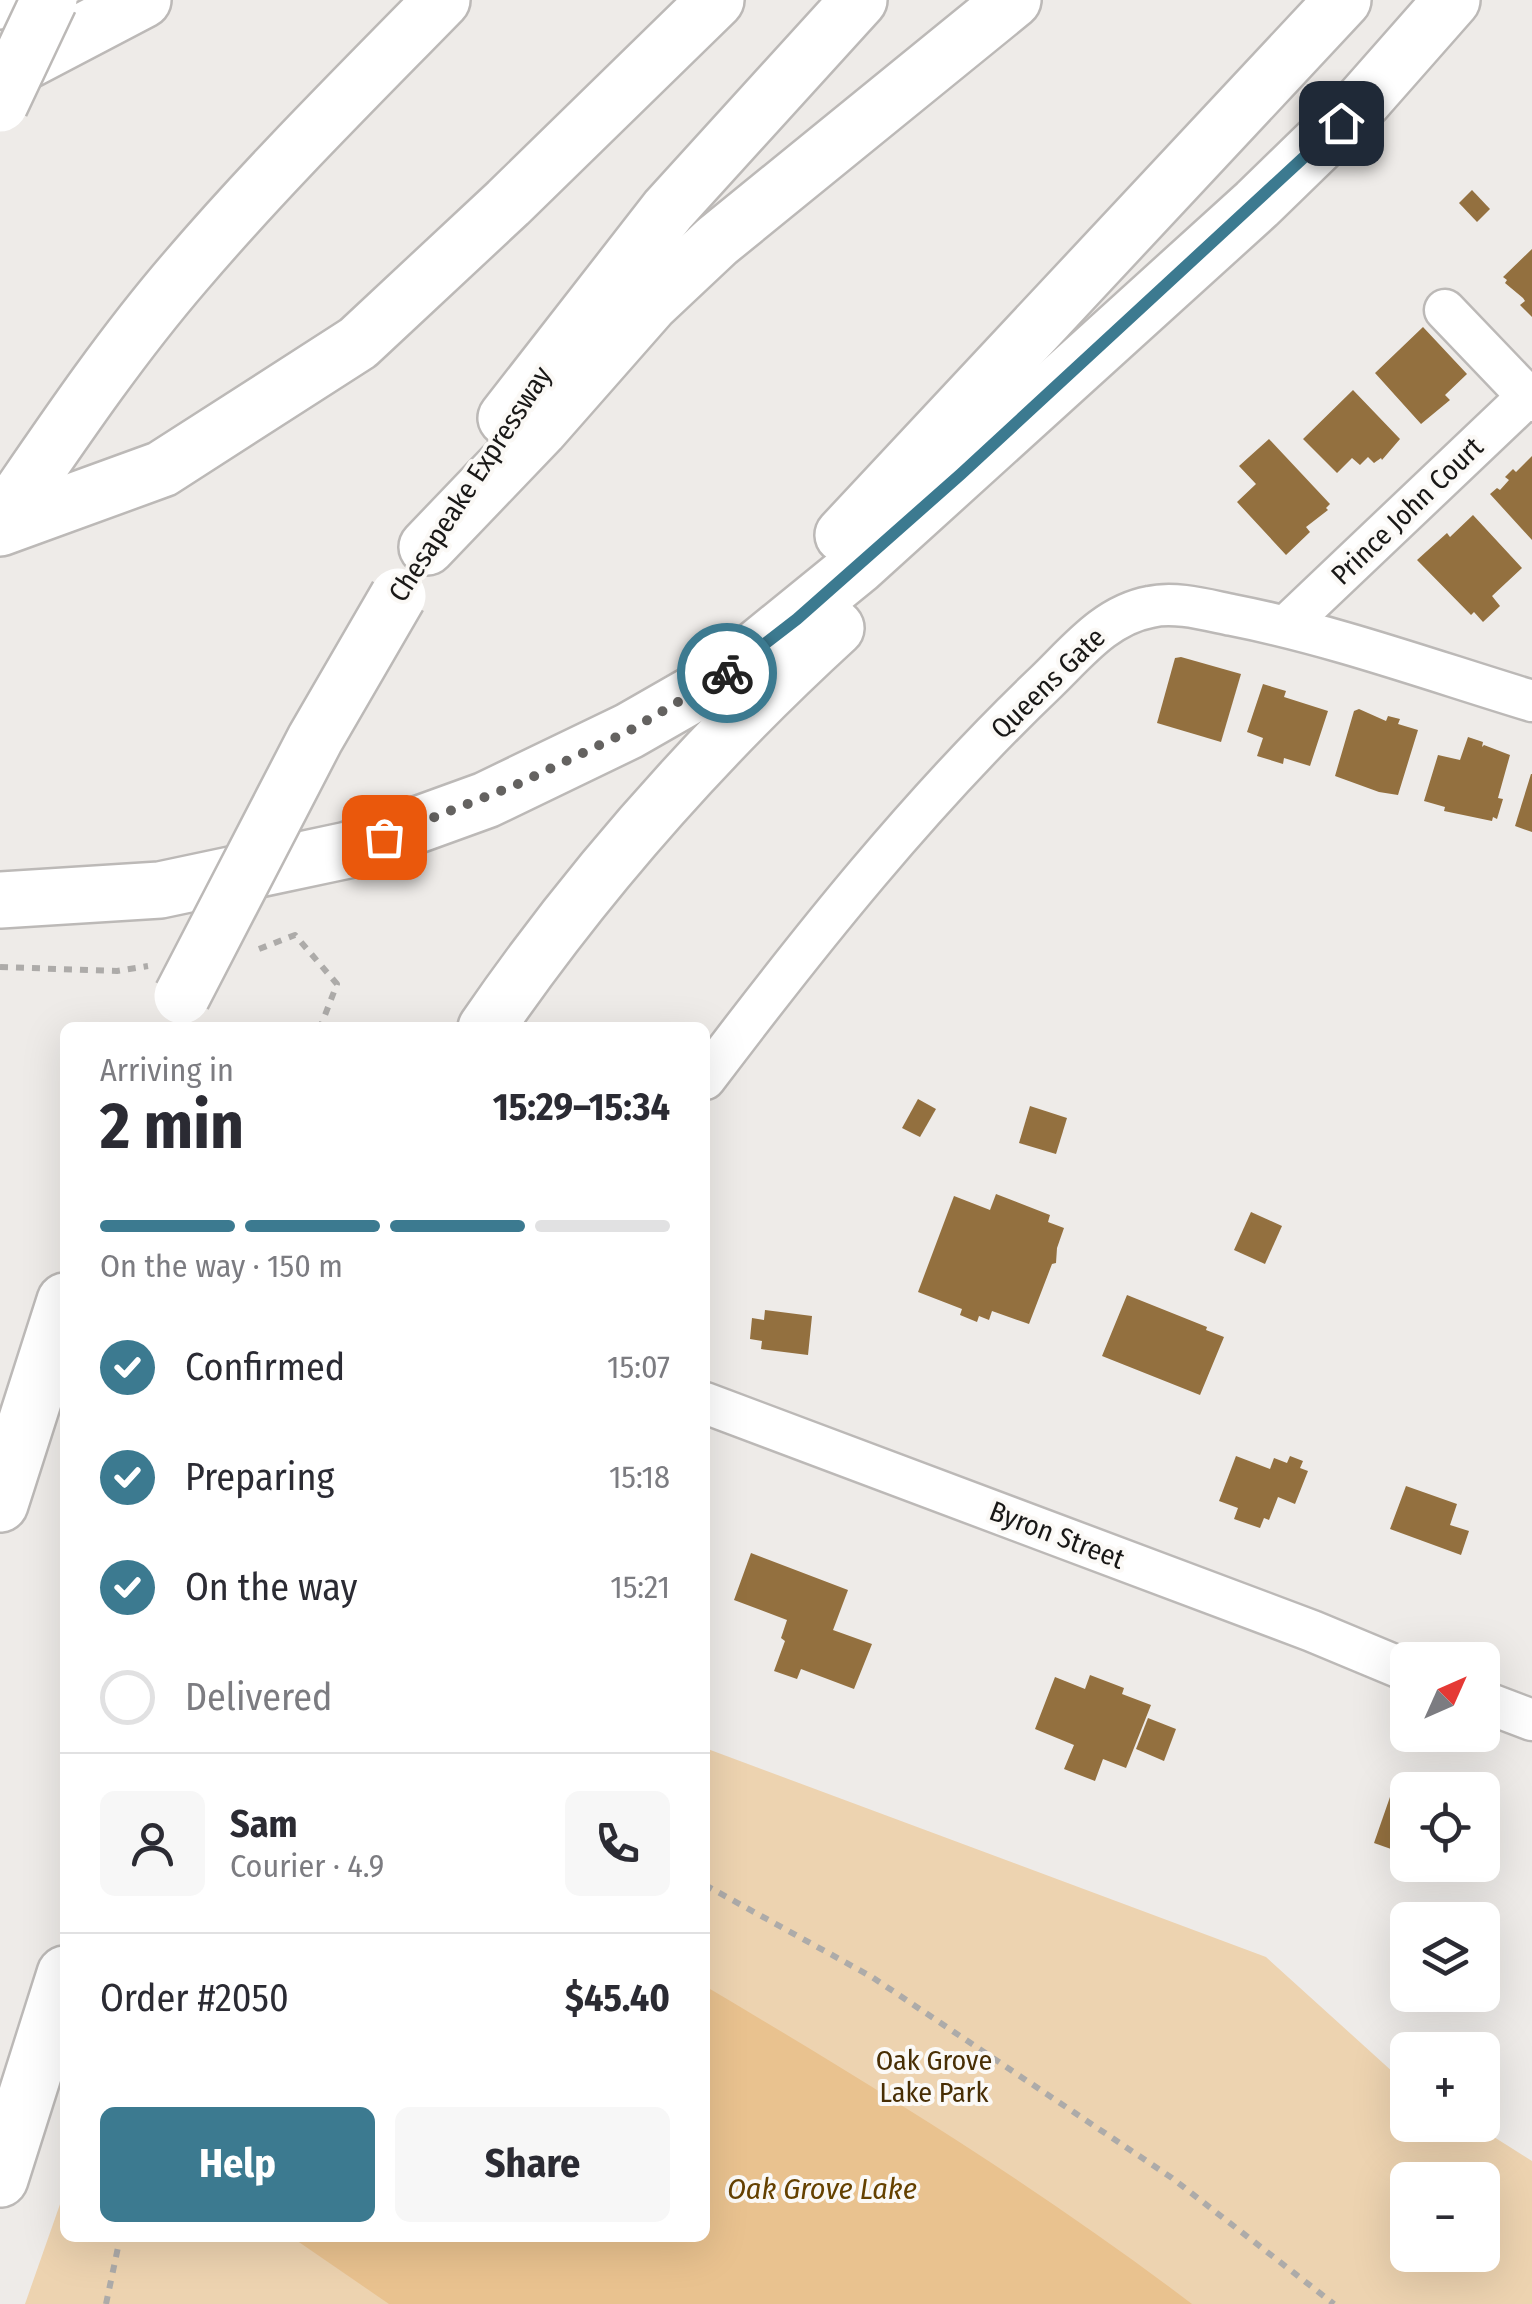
<!DOCTYPE html>
<meta charset="utf-8">
<style>
body{margin:0;font-family:"Fira Sans Condensed",sans-serif;background:#f7f7f7;color:#2b2b33;height:100vh;display:flex;flex-direction:column;font-size:38px;white-space:nowrap}
*{box-sizing:border-box;margin:0}
p{font-size:32px;color:#7c7c81}
.icon{flex:none;width:55px;height:55px;fill:none;stroke:currentColor;stroke-width:2;stroke-linecap:round;stroke-linejoin:round}
.map{position:relative;flex:1;overflow:hidden}
.sheet{position:absolute;left:60px;top:1022px;width:650px;height:1220px;display:flex;flex-direction:column;background:#fff;border-radius:15px;box-shadow:0 10px 40px #0002}
.sheet>*{flex:none}
.needle{width:65px;rotate:45deg}
.tools{position:absolute;left:1390px;top:1642px;display:grid;gap:20px}
.tools a{display:grid;place-items:center;width:110px;height:110px;border-radius:15px;background:#fff;box-shadow:0 10px 40px #0002;font-size:50px}
.pin{position:absolute;display:grid;place-items:center;width:85px;height:85px;color:#fff;margin:-42px;border-radius:20px;box-shadow:0 5px 15px #0006}
.courier{position:absolute;display:grid;place-items:center;width:100px;height:100px;margin:-50px;border:8px solid #3c7a90;border-radius:50%;background:#fff;color:#222;box-shadow:0 2px 12px #0007}
.head em{font-style:normal;font-weight:700}
.head div{display:flex;flex-direction:column-reverse}
.head{display:flex;align-items:center;justify-content:space-between;height:170px;padding:0 40px}
h1{font-size:65px;font-weight:700;line-height:75px}
.bar{display:grid;grid-template-columns:repeat(4,1fr);gap:15px 10px;align-content:center;height:120px;padding:0 40px}
.bar i{height:12px;border-radius:8px;background:#e1e1e2}
.bar .current{background:#3c7a90}
.bar p{grid-column:span 4}
.line{display:flex;align-items:center;gap:25px;padding:0 40px;border-top:2px solid #e1e1e2}
.line div{flex:1}
.round{display:grid;place-items:center;flex:none;width:105px;height:105px;border-radius:15px;background:#f7f7f7}
ol{padding:0 40px;list-style:none}
li{display:flex;align-items:center;gap:30px;height:110px}
li p{margin-inline-start:auto}
li .icon{padding:10px;border-radius:50%;background:#3c7a90;color:#fff;stroke-width:4}
li:last-child{color:#7c7c81}
li i{width:55px;height:55px;border:5px solid #e1e1e2;border-radius:50%}
.cta{display:flex;gap:20px;margin-top:auto;padding:20px 40px}
.cta a{flex:1;height:115px;border-radius:15px;background:#3c7a90;color:#fff;font-size:40px;font-weight:700;line-height:115px;text-align:center}
.cta a+a{background:#f7f7f7;color:#2b2b33}
.map>svg:first-child{display:block}
.green{fill:#edd3b0;fill-rule:evenodd}
.water{fill:#e9c28f}
.building{fill:#93703f}
.lines{fill:none;stroke-linecap:round;stroke-linejoin:round}
.minor-casing{stroke:#bcb9b7;stroke-width:45}
.highway-casing{stroke:#bcb9b7;stroke-width:60}
.path{stroke:#adaba9;stroke-width:6;stroke-dasharray:8 8;stroke-linecap:butt}
.minor{stroke:#fff;stroke-width:40}
.highway{stroke:#fff;stroke-width:55}
.highway-bridge-casing{stroke:#bcb9b7;stroke-width:60;stroke-linecap:butt}
.highway-bridge{stroke:#fff;stroke-width:55}
.done{stroke:#646260;stroke-width:10;stroke-dasharray:0 18}
.route{stroke:#3c7a90;stroke-width:12}
.labels{text-anchor:middle;dominant-baseline:central;stroke-width:8;stroke-linejoin:round;paint-order:stroke}
.street-label{font-size:28px;fill:#191817;stroke:#fbf9f6}
.park-label{font-size:28px;fill:#482e04;stroke:#fbf9f6}
.water-label{font-size:30px;font-style:italic;fill:#654100;stroke:#fbf9f6}
</style>
<div class="map">
<svg width="1532" height="2304" viewBox="0 0 1532 2304">
<rect width="100%" height="100%" fill="#eeebe8"/>
<path class="green" d="M 705,1748 L 1266,1957 L 1394,2073 L 1407,2082 L 1408,2125 L 1475,2125 L 1532,2161 L 1532,2304 L 25,2304 L 65,2190 L 65,2238 L 705,2238 ZM 1408,2180 L 1482,2180 L 1482,2255 L 1408,2255 Z"/>
<path class="water" d="M 705,1986 C 872,2085 1038,2187 1192,2304 L 389,2304 L 293,2238 L 705,2238 Z"/>
<g class="building">
<polygon points="1472,190 1490,209 1477,222 1459,203"/>
<polygon points="1532,249 1532,317 1520,305 1525,301 1523,298 1505,283 1507,280 1503,277"/>
<polygon points="1423,327 1467,374 1445,395 1450,400 1421,424 1375,373"/>
<polygon points="1353,390 1400,439 1382,460 1381,458 1374,463 1368,457 1360,465 1352,458 1337,473 1303,439"/>
<polygon points="1269,439 1330,504 1326,508 1328,510 1306,527 1310,532 1286,555 1237,502 1256,484 1239,466"/>
<polygon points="1532,456 1532,540 1490,494 1497,488 1500,490 1509,480 1505,477 1513,469 1516,472"/>
<polygon points="1473,515 1522,568 1492,596 1500,606 1483,622 1474,612 1471,615 1417,560 1447,533 1450,537"/>
<polygon points="1181,657 1241,674 1221,742 1157,723 1175,658"/>
<polygon points="1263,684 1286,691 1284,697 1328,711 1310,766 1284,758 1283,764 1257,756 1263,738 1247,732"/>
<polygon points="1359,709 1386,721 1388,716 1400,719 1398,724 1418,730 1398,795 1379,792 1335,776 1354,711"/>
<polygon points="1468,737 1483,742 1482,747 1484,745 1510,755 1498,798 1503,799 1497,819 1493,817 1492,821 1444,811 1445,807 1424,801 1438,755 1460,760"/>
<polygon points="1531,774 1532,774 1532,832 1515,826"/>
<polygon points="918,1099 936,1109 920,1137 902,1128"/>
<polygon points="1030,1106 1067,1118 1056,1154 1019,1143"/>
<polygon points="996,1194 1050,1215 1048,1222 1064,1228 1057,1248 1056,1263 1052,1264 1029,1324 992,1311 989,1320 979,1316 977,1322 960,1315 962,1309 918,1292 954,1196 990,1210"/>
<polygon points="1251,1212 1282,1226 1265,1264 1234,1250"/>
<polygon points="1127,1295 1207,1327 1206,1330 1224,1337 1200,1395 1102,1356"/>
<polygon points="765,1310 812,1316 808,1355 761,1349 762,1341 750,1339 752,1318 764,1320"/>
<polygon points="1236,1456 1270,1469 1274,1458 1287,1463 1290,1456 1303,1461 1300,1468 1308,1471 1295,1504 1278,1497 1269,1520 1264,1518 1260,1528 1234,1519 1238,1508 1219,1501"/>
<polygon points="1406,1486 1457,1504 1450,1525 1469,1531 1461,1555 1390,1529"/>
<polygon points="751,1553 848,1590 833,1630 872,1644 854,1689 801,1669 797,1679 774,1671 785,1641 781,1638 787,1620 734,1600"/>
<polygon points="1090,1675 1124,1688 1122,1694 1151,1705 1126,1768 1103,1759 1095,1781 1064,1769 1074,1745 1035,1729 1055,1677 1085,1689"/>
<polygon points="1148,1718 1176,1729 1164,1761 1136,1749"/>
<polygon points="1390,1797 1408,1803 1408,1855 1374,1843"/>
<polygon points="1436,1865 1474,1865 1471,1872 1455,1866 1452,1872"/>
</g>
<g class="lines">
<g class="minor-casing">
<g id="minor">
<polyline points="1445,310 1532,401"/>
<polyline points="1286,626 1527,397"/>
<path d="M 705,1079 C 810,940 920,802 1047,681 C 1077,652 1106,615 1150,607 C 1175,601 1207,610 1232,615 C 1334,635 1433,671 1532,701"/>
<polyline points="705,1403 1312,1631 1408,1671"/>
<polyline points="1482,1701 1532,1720"/>
</g>
</g>
<g class="highway-casing">
<g id="highway">
<polyline points="0,1 3,0"/>
<polyline points="0,75 143,0"/>
<polyline points="506,418 668,210 859,0"/>
<path d="M 0,524 C 59,438 117,351 185,272 C 266,177 355,89 442,0"/>
<polyline points="0,528 162,469 358,343 508,203 716,0"/>
<polyline points="843,535 1343,0"/>
<polyline points="427,547 540,429 650,304 717,241 1013,0"/>
<polyline points="0,900 160,890 348,850 486,800 629,731 718,680 858,566 1257,204 1363,101 1452,0"/>
<path d="M 486,1028 C 587,881 705,748 836,628"/>
<polyline points="0,1504 65,1301"/>
<polyline points="0,2179 65,1974"/>
</g>
</g>
<g class="path">
<polyline points="259,949 295,935 337,984 320,1028"/>
<polyline points="0,967 117,971 148,966"/>
<polyline points="705,1885 872,1977 1172,2178 1334,2304"/>
<polyline points="106,2304 120,2238"/>
</g>
<use href="#minor" class="minor"/>
<use href="#highway" class="highway"/>
<g class="highway-bridge-casing">
<g id="highway-bridge">
<polyline points="0,104 49,0"/>
<polyline points="182,996 315,739 398,596"/>
</g>
</g>
<use href="#highway-bridge" class="highway-bridge"/>
</g>
<g class="lines">
<polyline class="done" points="384,837 518,784 629,731 727,673"/>
<polyline class="route" points="727,673 797,619 961,474 1341,123"/>
</g>
<g class="labels">
<g class="street-label">
<text transform="translate(470 484) rotate(-57)">Chesapeake Expressway</text>
<text transform="translate(1407 511) rotate(-44)">Prince John Court</text>
<text transform="translate(1048 683) rotate(-44)">Queens Gate</text>
<text transform="translate(1057 1535) rotate(21)">Byron Street</text>
</g>
<g class="park-label">
<text x="934" y="2060">Oak Grove<tspan x="934" dy="32">Lake Park</tspan></text>
</g>
<g class="water-label">
<text x="822" y="2189">Oak Grove Lake</text>
</g>
</g>
</svg>
<div class="tools">
<a><svg class="needle" viewBox="-14 -14 28 28"><path d="M0-13l5 13h-10z" fill="#e53935"/><path d="M0 13l5-13h-10z" fill="#7c7c81"/></svg></a>
<a><svg class="icon" aria-label="locate" viewBox="0 0 24 24"><circle cx="12" cy="12" r="6"/><path d="M12 2v4M12 18v4M2 12h4M18 12h4"/></svg></a>
<a><svg class="icon" aria-label="layers" viewBox="0 0 24 24"><path d="M12 4l9 5-9 5-9-5zM3 14l9 5 9-5"/></svg></a>
<a>+</a>
<a>−</a>
</div>
<div class="pin" style="left:384px;top:837px;background:#ea580c"><svg class="icon" aria-label="bag" viewBox="0 0 24 24"><path d="M5 8h14l-1 12H6zM9 8a3 3 0 0 1 6 0"/></svg></div>
<div class="pin" style="left:1341px;top:123px;background:#1f2937"><svg class="icon" aria-label="home" viewBox="0 0 24 24"><path d="M3 11l9-7 9 7M6 9v11h12V9"/></svg></div>
<div class="courier" style="left:727px;top:673px"><svg class="icon" aria-label="bike" viewBox="0 0 24 24"><circle cx="6" cy="16" r="4"/><circle cx="18" cy="16" r="4"/><path d="M6 16l4-8h5l3 8M10 8l3 8H6M13 5h3"/></svg></div>
<section class="sheet">
<div class="head"><div><h1>2 min</h1><p>Arriving in</p></div><em>15:29–15:34</em></div>
<div class="bar"><i class="current"></i><i class="current"></i><i class="current"></i><i></i><p>On the way · 150 m</p></div>
<ol>
<li><svg class="icon" aria-label="check" viewBox="0 0 24 24"><path d="M5 12l5 5 9-10"/></svg>Confirmed<p>15:07</p></li>
<li><svg class="icon" aria-label="check" viewBox="0 0 24 24"><path d="M5 12l5 5 9-10"/></svg>Preparing<p>15:18</p></li>
<li><svg class="icon" aria-label="check" viewBox="0 0 24 24"><path d="M5 12l5 5 9-10"/></svg>On the way<p>15:21</p></li>
<li><i></i>Delivered</li>
</ol>
<div class="line" style="height:180px"><a class="round"><svg class="icon" aria-label="person" viewBox="0 0 24 24"><circle cx="12" cy="8" r="4"/><path d="M4 21q1-7 8-7t8 7"/></svg></a><div><b>Sam</b><p>Courier · 4.9</p></div><a class="round"><svg class="icon" aria-label="phone" viewBox="0 0 24 24"><path d="M5 4h4l2 5-3 2q2 4 5 5l2-3 5 2v4C11 20 4 13 5 4z"/></svg></a></div>
<div class="line" style="height:130px"><div>Order #2050</div><b>$45.40</b></div>
<div class="cta"><a>Help</a><a>Share</a></div>
</section>
</div>
